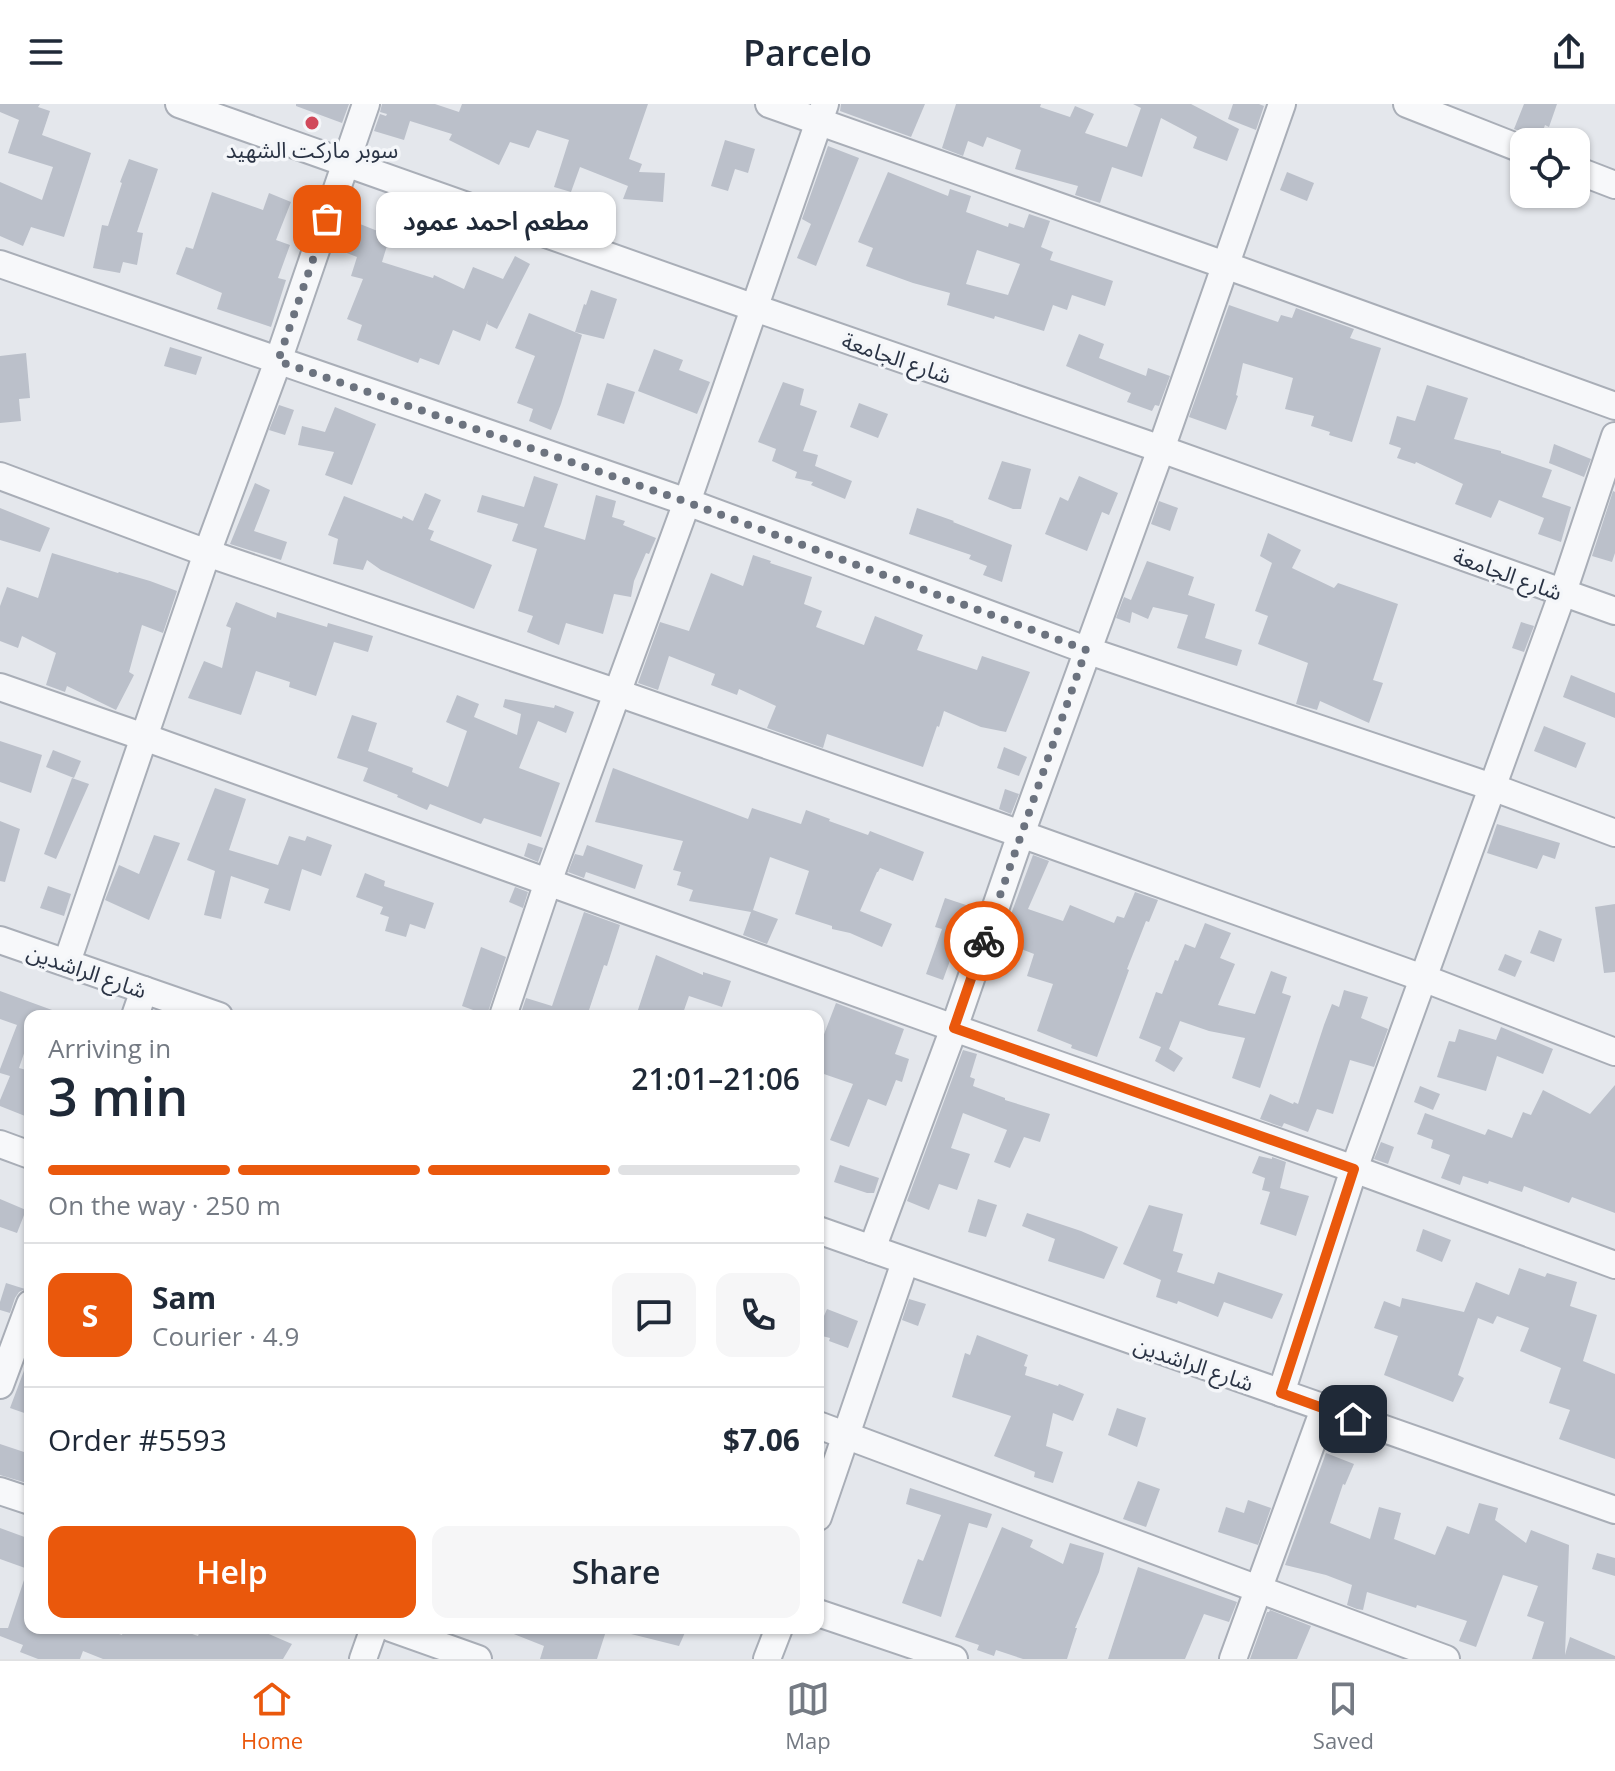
<!DOCTYPE html>
<meta charset="utf-8">
<style>
body{margin:0;font-family:"Open Sans","Noto Sans Arabic",sans-serif;background:#f6f6f7;color:#1f2937;height:100vh;display:flex;flex-direction:column;font-size:30px;white-space:nowrap}
*{box-sizing:border-box;margin:0}
p{font-size:26px;color:#747a83}
.icon{flex:none;width:44px;height:44px;fill:none;stroke:currentColor;stroke-width:2;stroke-linecap:round;stroke-linejoin:round}
.map{position:relative;flex:1;overflow:hidden}
.drawer{position:absolute;left:24px;top:906px;width:800px;height:624px;display:flex;flex-direction:column;background:#fff;border-radius:16px;box-shadow:0 2px 6px #0004}
.drawer>*{flex:none}
.fabs{position:absolute;left:1510px;top:24px;display:grid;gap:16px}
.fabs a{display:grid;place-items:center;width:80px;height:80px;border-radius:16px;background:#fff;box-shadow:0 2px 6px #0004;font-size:40px}
.pin{position:absolute;display:grid;place-items:center;width:68px;height:68px;color:#fff;margin:-34px;border-radius:16px;box-shadow:0 4px 12px #0006}
.courier{position:absolute;display:grid;place-items:center;width:80px;height:80px;margin:-40px;border:6px solid #ea580c;border-radius:50%;background:#fff;color:#222;box-shadow:0 2px 10px #0007}
.bubble{position:absolute;height:56px;border-radius:16px;background:#fff;box-shadow:0 2px 6px #0004;font-size:26px;font-weight:600;line-height:56px;text-align:center}
.summary em{font-style:normal;font-weight:600}
.summary div{display:flex;flex-direction:column-reverse}
.summary{display:flex;align-items:center;justify-content:space-between;height:136px;padding:0 24px}
h1{font-size:52px;font-weight:600;line-height:60px}
.bar{display:grid;grid-template-columns:repeat(4,1fr);gap:12px 8px;align-content:center;height:96px;padding:0 24px}
.bar i{height:10px;border-radius:6px;background:#e0e1e3}
.bar .on{background:#ea580c}
.bar p{grid-column:span 4}
.line{display:flex;align-items:center;gap:20px;padding:0 24px;border-top:2px solid #e0e1e3}
.line div{flex:1}
.round{display:grid;place-items:center;flex:none;width:84px;height:84px;border-radius:16px;background:#f6f6f7}
.action{display:flex;gap:16px;margin-top:auto;padding:16px 24px}
.action a{flex:1;height:92px;border-radius:16px;background:#ea580c;color:#fff;font-size:32px;font-weight:600;line-height:92px;text-align:center}
.action a+a{background:#f6f6f7;color:#1f2937}
header{display:flex;justify-content:space-between;align-items:center;height:104px;padding:0 24px;background:#fff;font-size:36px;font-weight:600}
.dock{display:flex;justify-content:space-around;align-items:center;height:112px;border-top:2px solid #e0e1e3;background:#fff;font-size:22px;color:#747a83}
.dock a{display:grid;justify-items:center;gap:4px}
.dock .on{color:#ea580c}
.map>svg:first-child{display:block}
.building{fill:#bbc0ca;fill-rule:evenodd}
.lines{fill:none;stroke-linecap:round;stroke-linejoin:round}
.minor-casing{stroke:#a9aeb7;stroke-width:30}
.minor{stroke:#f7f8fa;stroke-width:26}
.done{stroke:#6c737f;stroke-width:8;stroke-dasharray:0 14.4}
.route{stroke:#ea580c;stroke-width:10}
.poi-dot{fill:#d1495b;stroke:#f4f6f9;stroke-width:3}
.labels{text-anchor:middle;dominant-baseline:central;stroke-width:7;stroke-linejoin:round;paint-order:stroke}
.poi-label{font-size:22px;fill:#2b3445;stroke:#f4f6f9}
.street-label{font-size:22px;fill:#2b3445;stroke:#f4f6f9}
</style>
<header><svg class="icon" aria-label="menu" viewBox="0 0 24 24"><path d="M4 6h16M4 12h16M4 18h16"/></svg>Parcelo<svg class="icon" aria-label="share" viewBox="0 0 24 24"><path d="M12 15V3M7 8l5-5 5 5M5 13v7h14v-7"/></svg></header>
<div class="map">
<svg width="1615" height="1555" viewBox="0 0 1615 1555">
<rect width="100%" height="100%" fill="#e4e7ec"/>
<g class="building">
<polygon points="0,0 40,0 38,3 50,7 42,31 91,49 64,133 31,123 23,142 0,132 0,78 42,96 53,63 8,49 19,16 0,8"/>
<polygon points="296,0 349,0 342,19 296,2"/>
<polygon points="382,0 435,0 459,8 462,0 648,0 629,55 642,60 639,68 665,69 663,98 623,95 628,82 580,63 571,88 554,83 569,36 537,26 529,44 510,38 499,61 449,36 452,30 410,17 404,36 374,27 380,10 386,12 387,10 380,8"/>
<polygon points="841,0 925,0 911,33 840,7"/>
<polygon points="956,0 1041,0 1040,3 1070,13 1075,2 1094,10 1085,29 1127,43 1141,4 1133,0 1191,0 1239,25 1227,57 1193,44 1197,33 1161,14 1142,73 1112,63 1100,99 1075,91 1078,82 1015,65 1021,46 987,33 983,43 968,37 963,52 942,44"/>
<polygon points="1233,0 1259,0 1264,2 1256,26 1228,15"/>
<polygon points="1524,0 1557,0 1549,23 1545,21 1539,38 1530,31 1514,25"/>
<polygon points="725,36 755,45 748,69 735,65 728,87 711,82"/>
<polygon points="828,42 859,54 816,162 797,154 811,120 802,115"/>
<polygon points="129,55 158,65 137,128 143,129 137,161 123,158 120,169 93,164 102,121 108,122 122,79 120,78"/>
<path d="M 888,68 L 948,92 L 950,85 L 971,92 L 966,108 L 1008,123 L 1009,119 L 1024,124 L 1029,110 L 1050,117 L 1041,143 L 1053,148 L 1050,156 L 1113,177 L 1105,202 L 1072,191 L 1067,206 L 1053,201 L 1044,227 L 995,212 L 994,215 L 947,201 L 950,189 L 913,179 L 866,162 L 873,144 L 858,138 ZM 977,146 L 1020,160 L 1008,191 L 966,180 Z"/>
<polygon points="1287,68 1314,79 1307,97 1280,86"/>
<polygon points="212,88 263,106 269,89 291,98 276,136 290,141 278,174 286,176 271,223 217,205 222,189 176,170 186,143 193,145"/>
<polygon points="345,114 390,132 382,158 433,174 434,171 464,185 473,163 503,175 515,152 530,160 497,225 487,220 488,216 480,237 453,226 439,261 420,254 418,259 357,236 362,221 347,215 363,175 351,172 357,153 334,144"/>
<polygon points="591,186 617,195 604,235 575,228 584,200 586,201"/>
<polygon points="1229,201 1278,218 1281,211 1292,214 1296,204 1354,225 1350,234 1381,244 1352,338 1329,331 1330,328 1311,322 1314,312 1285,305 1293,274 1243,259 1236,291 1238,292 1226,326 1189,313"/>
<polygon points="529,209 582,231 561,300 551,326 529,317 533,305 517,299 535,252 515,244"/>
<polygon points="1079,230 1104,240 1099,254 1146,272 1148,264 1170,272 1159,302 1155,301 1152,307 1127,298 1131,289 1066,262"/>
<polygon points="170,243 202,253 196,271 164,262"/>
<polygon points="654,245 683,256 679,266 710,278 697,310 638,287"/>
<polygon points="26,249 30,294 19,295 21,317 0,319 0,252"/>
<polygon points="783,278 804,285 800,301 817,307 803,347 818,351 815,362 852,377 845,395 811,381 813,378 795,374 797,368 772,357 776,345 758,338"/>
<polygon points="607,279 635,288 624,320 597,311"/>
<polygon points="1427,281 1468,294 1454,335 1501,347 1501,349 1552,366 1542,393 1571,403 1561,438 1538,430 1544,414 1499,396 1491,414 1455,400 1463,380 1416,358 1415,360 1397,354 1401,344 1389,340 1397,312 1415,317"/>
<polygon points="859,299 888,310 878,334 850,323"/>
<polygon points="279,301 294,306 285,331 269,326"/>
<polygon points="335,303 376,320 352,381 325,371 334,348 298,341 302,322 325,328"/>
<polygon points="1554,340 1591,355 1584,373 1549,359"/>
<polygon points="1002,357 1031,365 1021,405 1013,405 988,395"/>
<polygon points="534,372 558,380 544,423 585,436 596,391 616,397 612,413 625,417 623,421 656,434 649,450 646,449 634,477 631,493 614,490 603,530 566,519 559,541 527,528 533,512 518,507 537,445 512,437 518,420 477,408 482,391 524,403"/>
<polygon points="1079,372 1118,389 1109,411 1102,408 1087,447 1045,430 1060,393 1068,397"/>
<polygon points="255,379 270,386 254,427 287,438 281,456 230,440"/>
<polygon points="1613,387 1615,388 1615,449 1612,458 1592,452"/>
<polygon points="425,389 441,396 428,425 434,427 430,436 492,461 474,505 381,466 367,456 363,466 333,460 338,435 328,431 344,392 402,415 403,412 413,417"/>
<polygon points="1159,397 1178,404 1170,427 1151,420"/>
<polygon points="0,404 50,424 40,448 0,436"/>
<polygon points="917,404 954,417 953,418 1012,441 1002,478 983,471 987,462 969,455 971,451 909,430"/>
<polygon points="1268,429 1301,446 1292,464 1334,484 1338,479 1398,500 1373,576 1383,579 1369,619 1320,597 1317,606 1296,600 1308,559 1258,540 1268,512 1255,507 1272,459 1260,452"/>
<polygon points="52,449 118,469 119,468 150,477 177,487 163,529 142,521 129,568 134,571 116,606 67,582 65,588 46,581 56,549 22,532 18,544 0,537 0,502 7,483 38,494"/>
<polygon points="753,451 771,457 770,459 812,473 804,500 822,507 816,523 864,541 875,512 923,531 917,546 977,566 982,552 1030,568 1006,628 981,623 944,607 939,623 937,622 923,663 827,630 823,644 767,624 776,602 739,585 737,591 711,581 715,570 669,552 658,586 638,579 660,518 689,527 711,469 743,482"/>
<polygon points="1147,457 1194,473 1188,491 1215,500 1205,534 1242,546 1237,562 1177,544 1188,511 1153,503 1148,515 1132,508 1130,519 1116,514 1124,493 1131,496"/>
<polygon points="236,498 276,514 277,508 327,523 328,519 373,532 368,548 334,538 316,592 289,583 290,578 256,567 241,611 188,594 204,557 222,564 231,524 226,522"/>
<polygon points="1521,518 1534,522 1524,548 1512,544"/>
<polygon points="1571,571 1615,589 1615,614 1563,593"/>
<polygon points="457,591 479,600 474,613 517,631 521,610 503,603 505,595 554,604 555,601 574,608 566,629 538,617 519,664 560,679 541,733 484,714 481,720 430,700 427,706 397,693 398,691 363,677 368,664 337,654 352,611 377,619 368,647 413,664 412,668 448,683 467,627 446,618"/>
<polygon points="1544,622 1586,639 1576,664 1534,647"/>
<polygon points="0,637 42,651 31,689 0,678"/>
<polygon points="1004,643 1027,653 1019,672 997,664"/>
<polygon points="53,646 81,657 74,674 46,663"/>
<polygon points="613,664 748,715 752,704 801,720 806,706 830,715 829,717 868,731 870,727 875,729 924,748 913,777 880,764 878,768 877,768 860,807 892,820 882,843 850,829 832,825 832,822 795,810 809,767 770,753 753,806 778,815 767,840 743,831 751,808 689,797 693,786 677,781 681,768 673,766 683,737 595,718"/>
<polygon points="72,674 89,680 56,755 44,750"/>
<polygon points="215,684 246,695 229,746 278,761 289,732 305,737 307,732 332,741 321,772 302,765 290,807 264,799 269,785 231,772 221,815 204,811 215,767 187,756"/>
<polygon points="1005,685 1019,690 1011,710 999,705"/>
<polygon points="0,717 20,725 5,778 0,777"/>
<polygon points="1497,720 1560,739 1555,755 1543,751 1537,765 1487,749"/>
<polygon points="154,731 180,739 149,816 105,796 119,761 139,770"/>
<polygon points="528,739 543,744 538,758 524,752"/>
<polygon points="587,741 643,761 635,785 586,768 584,774 568,768 575,750 583,752"/>
<polygon points="1033,751 1049,757 1028,805 1063,817 1070,801 1114,819 1117,812 1124,814 1135,788 1158,796 1149,818 1146,817 1127,865 1129,866 1097,953 1071,944 1072,941 1037,927 1053,880 1027,872 1034,850 1001,837"/>
<polygon points="365,769 385,777 384,782 434,799 425,825 410,820 406,833 385,827 389,813 380,810 383,803 356,793"/>
<polygon points="48,782 71,790 64,812 40,804"/>
<polygon points="515,783 528,788 523,804 509,798"/>
<polygon points="945,794 972,803 971,806 977,808 971,825 965,823 954,855 951,854 943,876 926,870 942,825 935,823"/>
<polygon points="1615,800 1615,868 1604,869 1595,803"/>
<polygon points="584,808 620,821 607,862 604,861 587,912 520,912 526,894 552,902"/>
<polygon points="1205,819 1231,829 1220,854 1235,860 1218,901 1255,910 1271,867 1287,873 1282,889 1291,892 1260,984 1232,974 1245,934 1209,927 1180,917 1169,945 1183,954 1174,968 1155,957 1161,943 1139,934 1156,888 1162,890 1175,856 1178,857 1185,840 1195,844"/>
<polygon points="1539,826 1562,835 1554,858 1530,849"/>
<polygon points="481,843 506,853 487,911 462,902"/>
<polygon points="1505,850 1522,857 1515,873 1498,866"/>
<polygon points="656,851 703,871 703,868 731,877 722,903 689,892 682,912 636,912"/>
<polygon points="1344,886 1368,893 1361,914 1388,925 1374,963 1350,956 1333,1010 1317,1005 1308,1028 1284,1019 1282,1023 1260,1015 1270,990 1293,1000 1294,998 1298,1000 1324,921 1332,900 1339,903"/>
<polygon points="0,887 63,910 63,912 30,912 30,932 19,964 30,967 30,1014 0,1002 0,996 10,972 0,969 0,965 17,921 0,915"/>
<polygon points="836,899 904,925 895,950 909,955 902,978 896,976 886,1002 868,995 849,1043 830,1036 853,980 818,968 818,946"/>
<polygon points="1501,923 1553,945 1543,970 1497,952 1486,987 1437,973 1449,937 1455,938 1459,925 1496,936"/>
<polygon points="963,946 977,950 970,973 975,975 973,982 1005,994 1005,996 1050,1010 1040,1038 1024,1033 1010,1064 994,1058 1007,1026 963,1009 951,1044 970,1050 957,1086 939,1080 929,1106 907,1097"/>
<polygon points="1615,981 1615,1109 1572,1093 1569,1099 1524,1082 1522,1088 1489,1077 1488,1080 1463,1072 1460,1081 1441,1074 1450,1051 1431,1044 1433,1036 1417,1030 1425,1009 1485,1031 1488,1025 1512,1034 1523,1008 1531,1011 1543,986 1590,1010"/>
<polygon points="1420,982 1440,990 1433,1006 1414,998"/>
<polygon points="1381,1038 1394,1043 1388,1060 1374,1055"/>
<polygon points="1259,1052 1272,1055 1272,1053 1286,1058 1280,1084 1309,1092 1296,1132 1260,1120 1270,1088 1262,1086 1265,1074 1252,1069"/>
<polygon points="840,1061 879,1074 874,1089 867,1089 834,1078"/>
<polygon points="0,1095 26,1106 17,1129 0,1123"/>
<polygon points="978,1095 997,1101 986,1133 968,1128"/>
<polygon points="1149,1101 1183,1110 1173,1147 1183,1150 1177,1168 1214,1180 1218,1168 1283,1190 1272,1215 1224,1198 1218,1213 1178,1197 1177,1200 1156,1193 1161,1176 1123,1160"/>
<polygon points="1027,1109 1081,1127 1118,1143 1104,1175 1048,1157 1055,1135 1022,1122"/>
<polygon points="1423,1125 1451,1136 1442,1158 1416,1147"/>
<polygon points="1519,1164 1545,1173 1547,1169 1577,1178 1570,1202 1597,1211 1583,1257 1615,1270 1615,1355 1559,1335 1570,1306 1549,1299 1561,1264 1520,1247 1529,1224 1497,1212 1493,1220 1478,1214 1458,1271 1464,1274 1453,1298 1384,1271 1398,1232 1374,1224 1384,1197 1400,1203 1402,1194 1464,1208 1476,1178 1509,1191"/>
<polygon points="6,1179 25,1185 19,1188 15,1194 10,1209 0,1206 0,1198"/>
<polygon points="909,1195 926,1200 918,1222 902,1216"/>
<polygon points="827,1205 858,1217 848,1244 829,1237 830,1234 818,1231 818,1226"/>
<polygon points="977,1231 1028,1251 1024,1262 1027,1263 1025,1271 1058,1282 1059,1280 1084,1290 1073,1317 1053,1309 1046,1342 1063,1348 1053,1379 1034,1373 1035,1368 994,1352 1011,1312 952,1293 965,1249 970,1251"/>
<polygon points="28,1256 30,1256 30,1311 10,1304"/>
<polygon points="1117,1304 1146,1314 1137,1343 1108,1331"/>
<polygon points="0,1340 30,1350 30,1380 0,1371"/>
<polygon points="1326,1349 1354,1360 1345,1381 1343,1380 1330,1419 1370,1435 1379,1403 1401,1409 1394,1435 1435,1451 1447,1422 1469,1430 1479,1399 1498,1404 1495,1416 1526,1439 1531,1426 1569,1441 1565,1551 1570,1533 1615,1552 1615,1555 1532,1555 1544,1518 1527,1512 1538,1482 1503,1471 1476,1543 1459,1537 1467,1517 1417,1501 1416,1504 1367,1488 1363,1506 1357,1505 1347,1501 1352,1481 1326,1471 1285,1461"/>
<polygon points="1138,1377 1160,1385 1146,1423 1123,1415"/>
<polygon points="910,1384 992,1410 987,1424 969,1419 941,1513 902,1499 918,1455 923,1457 941,1411 906,1400"/>
<polygon points="1248,1396 1271,1404 1258,1441 1218,1428 1226,1403 1244,1409"/>
<polygon points="1002,1423 1033,1436 1030,1443 1063,1460 1070,1439 1104,1449 1099,1468 1075,1524 1077,1524 1067,1555 1023,1555 996,1546 994,1552 977,1546 979,1541 955,1533"/>
<polygon points="0,1424 30,1435 30,1452 25,1464 0,1455"/>
<polygon points="1597,1449 1615,1454 1615,1472 1592,1465"/>
<polygon points="1138,1463 1237,1498 1229,1518 1204,1510 1185,1555 1108,1555"/>
<polygon points="27,1467 30,1468 30,1524 101,1524 122,1531 124,1524 175,1524 198,1532 201,1524 255,1524 292,1540 283,1555 103,1555 83,1547 80,1555 38,1555 20,1548 23,1541 0,1532 0,1524 8,1524"/>
<polygon points="1270,1506 1311,1522 1297,1555 1250,1555 1267,1508 1269,1508"/>
<polygon points="607,1524 597,1555 540,1555 544,1542 501,1525"/>
<polygon points="632,1524 687,1524 679,1542 631,1530"/>
</g>
<g class="lines">
<g class="minor-casing">
<g id="minor">
<polyline points="179,0 755,204 1161,345 1615,507"/>
<polyline points="769,0 1225,161 1615,302"/>
<polyline points="1407,0 1524,46"/>
<polyline points="1576,66 1615,81"/>
<polyline points="0,160 687,398 1086,546 1492,683 1615,729"/>
<polyline points="0,372 207,449 618,589 1021,730 1423,874 1615,948"/>
<polyline points="0,583 144,633 954,924 1354,1065 1615,1161"/>
<polyline points="0,836 219,912"/>
<polyline points="67,858 207,449 278,257 366,0"/>
<polyline points="135,912 144,886"/>
<polyline points="503,912 548,778 687,398 825,0"/>
<polyline points="0,1040 30,1051"/>
<polyline points="818,1126 1615,1406"/>
<polyline points="872,1145 954,924 1021,730 1161,345 1282,0"/>
<polyline points="0,1281 30,1200"/>
<polyline points="1281,1289 1354,1065 1563,488 1615,332"/>
<polyline points="818,1321 1446,1555"/>
<polyline points="0,1387 30,1397"/>
<polyline points="818,1413 905,1158"/>
<polyline points="818,1509 954,1555"/>
<polyline points="391,1524 478,1555"/>
<polyline points="363,1555 374,1524"/>
<polyline points="767,1555 779,1524"/>
<polyline points="1233,1555 1324,1305"/>
</g>
</g>
<use href="#minor" class="minor"/>
</g>
<g class="lines">
<polyline class="done" points="327,115 278,257 687,398 1086,546 984,837"/>
<polyline class="route" points="984,837 954,924 1354,1065 1281,1289 1353,1315"/>
</g>
<circle class="poi-dot" cx="312" cy="19" r="8"/>
<g class="labels">
<g class="poi-label">
<text x="312" y="45">سوبر ماركت الشهيد</text>
</g>
<g class="street-label">
<text transform="translate(897 253) rotate(19)">شارع الجامعة</text>
<text transform="translate(1508 469) rotate(20)">شارع الجامعة</text>
<text transform="translate(87 866) rotate(19)">شارع الراشدين</text>
<text transform="translate(1194 1259) rotate(19)">شارع الراشدين</text>
</g>
</g>
</svg>
<div class="fabs">
<a><svg class="icon" aria-label="locate" viewBox="0 0 24 24"><circle cx="12" cy="12" r="6"/><path d="M12 2v4M12 18v4M2 12h4M18 12h4"/></svg></a>
</div>
<div class="pin" style="left:327px;top:115px;background:#ea580c"><svg class="icon" aria-label="bag" viewBox="0 0 24 24"><path d="M5 8h14l-1 12H6zM9 8a3 3 0 0 1 6 0"/></svg></div>
<div class="pin" style="left:1353px;top:1315px;background:#1f2937"><svg class="icon" aria-label="home" viewBox="0 0 24 24"><path d="M3 11l9-7 9 7M6 9v11h12V9"/></svg></div>
<div class="courier" style="left:984px;top:837px"><svg class="icon" aria-label="bike" viewBox="0 0 24 24"><circle cx="6" cy="16" r="4"/><circle cx="18" cy="16" r="4"/><path d="M6 16l4-8h5l3 8M10 8l3 8H6M13 5h3"/></svg></div>
<div class="bubble" style="left:376px;top:88px;width:240px">مطعم احمد عمود</div>
<section class="drawer">
<div class="summary"><div><h1>3 min</h1><p>Arriving in</p></div><em>21:01–21:06</em></div>
<div class="bar"><i class="on"></i><i class="on"></i><i class="on"></i><i></i><p>On the way · 250 m</p></div>
<div class="line" style="height:144px"><b class="round" style="background:#ea580c;color:#fff">S</b><div><b>Sam</b><p>Courier · 4.9</p></div><a class="round"><svg class="icon" aria-label="chat" viewBox="0 0 24 24"><path d="M4 5h16v11H9l-5 4z"/></svg></a><a class="round"><svg class="icon" aria-label="phone" viewBox="0 0 24 24"><path d="M5 4h4l2 5-3 2q2 4 5 5l2-3 5 2v4C11 20 4 13 5 4z"/></svg></a></div>
<div class="line" style="height:104px"><div>Order #5593</div><b>$7.06</b></div>
<div class="action"><a>Help</a><a>Share</a></div>
</section>
</div>
<nav class="dock">
<a class="on"><svg class="icon" aria-label="home" viewBox="0 0 24 24"><path d="M3 11l9-7 9 7M6 9v11h12V9"/></svg>Home</a>
<a><svg class="icon" aria-label="map" viewBox="0 0 24 24"><path d="M3 6l6-2 6 2 6-2v14l-6 2-6-2-6 2zM9 4v14M15 6v14"/></svg>Map</a>
<a><svg class="icon" aria-label="saved" viewBox="0 0 24 24"><path d="M7 4h10v16l-5-4-5 4z"/></svg>Saved</a>
</nav>
